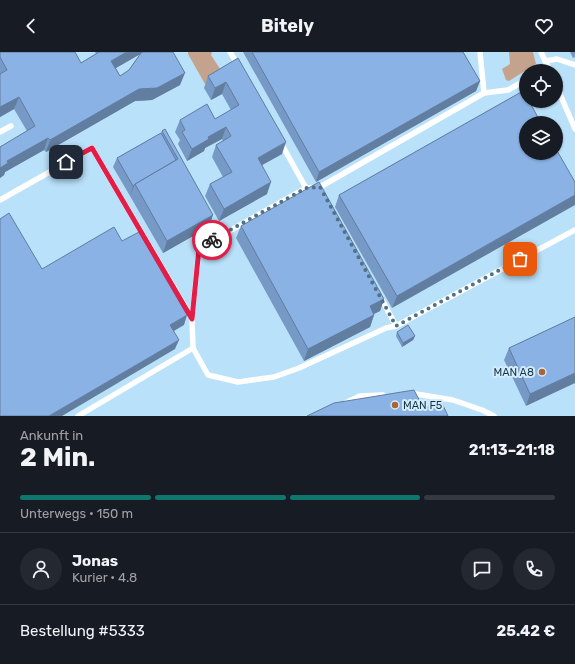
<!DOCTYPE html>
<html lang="de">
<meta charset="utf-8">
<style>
body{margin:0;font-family:Rubik,sans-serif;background:#242831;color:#f1f3f6;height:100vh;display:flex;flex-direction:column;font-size:15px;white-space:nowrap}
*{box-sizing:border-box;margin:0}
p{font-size:13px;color:#9ea1a6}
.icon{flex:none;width:22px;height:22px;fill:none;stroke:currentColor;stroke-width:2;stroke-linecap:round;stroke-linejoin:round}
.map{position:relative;height:364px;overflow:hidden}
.sheet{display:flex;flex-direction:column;background:#171b24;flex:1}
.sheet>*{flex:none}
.fabs{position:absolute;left:519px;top:12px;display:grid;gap:8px}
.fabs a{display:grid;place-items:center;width:44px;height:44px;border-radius:50%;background:#171b24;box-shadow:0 1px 3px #0004;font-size:20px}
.pin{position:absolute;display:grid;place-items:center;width:34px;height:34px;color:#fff;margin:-17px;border-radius:8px;box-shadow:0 2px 6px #0006}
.courier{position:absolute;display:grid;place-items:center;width:40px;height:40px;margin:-20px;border:3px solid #e11d48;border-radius:50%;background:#fff;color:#222;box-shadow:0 1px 5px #0007}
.summary em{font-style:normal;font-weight:700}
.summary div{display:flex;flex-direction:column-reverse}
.summary{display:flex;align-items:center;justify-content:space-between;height:68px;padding:0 20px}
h1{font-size:26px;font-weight:700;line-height:30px}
.bar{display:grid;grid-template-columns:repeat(4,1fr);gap:6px 4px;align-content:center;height:48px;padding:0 20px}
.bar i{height:5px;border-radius:3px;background:#363941}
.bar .current{background:#0f766e}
.bar p{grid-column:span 4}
.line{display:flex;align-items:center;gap:10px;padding:0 20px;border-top:1px solid #363941}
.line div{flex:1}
.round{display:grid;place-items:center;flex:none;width:42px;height:42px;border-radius:21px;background:#242831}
header{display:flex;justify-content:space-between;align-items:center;height:52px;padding:0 20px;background:#171b24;font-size:18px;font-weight:700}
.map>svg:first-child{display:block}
.green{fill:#c5a28b}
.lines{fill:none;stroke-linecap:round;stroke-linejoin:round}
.service{stroke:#fff;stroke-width:5.5}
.wall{fill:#7799c5;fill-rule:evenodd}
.shaded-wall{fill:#617da0}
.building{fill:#8ab2e5;stroke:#617da0}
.done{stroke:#517184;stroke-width:4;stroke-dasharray:0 7.2}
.route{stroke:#e11d48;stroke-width:5}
.poi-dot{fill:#a96634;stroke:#d2ecfd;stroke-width:1.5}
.labels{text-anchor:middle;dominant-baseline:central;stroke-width:4;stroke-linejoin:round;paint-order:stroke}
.poi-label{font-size:11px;fill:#183544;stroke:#d2ecfd;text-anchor:end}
</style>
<header><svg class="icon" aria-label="back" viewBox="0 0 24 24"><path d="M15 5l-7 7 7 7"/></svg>Bitely<svg class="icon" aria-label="heart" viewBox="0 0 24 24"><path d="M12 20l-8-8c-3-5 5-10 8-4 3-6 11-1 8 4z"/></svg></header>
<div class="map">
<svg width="575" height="364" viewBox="0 0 575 364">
<rect width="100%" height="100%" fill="#bae1fa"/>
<g class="green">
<polygon points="188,0 212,0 211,3 222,20 205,32 188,2"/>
<polygon points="509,0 533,0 536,12 509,29 506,28 502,17 510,12"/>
</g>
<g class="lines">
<g class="service">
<polyline points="230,0 238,13"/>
<polyline points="541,0 550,19"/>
<polyline points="545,9 557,7 575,13"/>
<polyline points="556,33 575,77"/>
<polyline points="484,41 508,38 526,28"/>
<polyline points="0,80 11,74"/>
<polyline points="281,91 306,136"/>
<polyline points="0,148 92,96 192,266"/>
<polyline points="380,244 396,274 575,178"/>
<polyline points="193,296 208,323 238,330 274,325 299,316 386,276 396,274"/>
<polyline points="410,341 453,348 482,358 494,364"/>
<polyline points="347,350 360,344 383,343"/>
<polyline points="78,364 193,296 192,267 199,196 306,136 320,135 484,41 480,0"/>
</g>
</g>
<g class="wall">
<path d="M 0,0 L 81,11 L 96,2 L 95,0 L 173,0 L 180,33 L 152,48 L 135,49 L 46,100 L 44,98 L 5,120 L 4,123 L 0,126 L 0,95 L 27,79 L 14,57 L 0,65 ZM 140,2 L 129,18 L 120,24 L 116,16 Z"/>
<polygon points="243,0 463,0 480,29 476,39 316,130"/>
<polygon points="570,0 575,0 575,5 573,6"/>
<polygon points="238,6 282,102 262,113 267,142 219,169 205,144 210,132 223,125 212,105 216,93 223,89 222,87 205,96 204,99 187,109 178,92 180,88 175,80 180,68 215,67 231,58 222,42 211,48 204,36 208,24"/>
<polygon points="523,39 392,256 335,155 339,143"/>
<polygon points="165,77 209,175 163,201 130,144 113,115 117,106 161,81 162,79"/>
<polygon points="241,174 384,247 380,259 374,262 374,263 370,275 304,309 236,186"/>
<polygon points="575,265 526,354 504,308 509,296"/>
<polygon points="397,280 415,284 413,288 402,295 396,284"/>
</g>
<g class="shaded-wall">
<polygon points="127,0 144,0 107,21 111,9"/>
<polygon points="185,21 180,33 152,48 135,49 46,100 50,88 139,37"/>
<polygon points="480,29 476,39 316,130 319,120"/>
<polygon points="226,30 222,42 211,48 215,36"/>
<polygon points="19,45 14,57 0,65 0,55"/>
<polygon points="226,75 222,87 205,96 204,99 187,109 192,97 208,85"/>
<polygon points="48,86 44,98 5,120 4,123 0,126 0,116 7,109"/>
<polygon points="286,90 282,102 253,118 258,106"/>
<polygon points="271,130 267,142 219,169 224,157"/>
<polygon points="133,134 134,134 130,144"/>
<polygon points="575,143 575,153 392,256 397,244"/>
<polygon points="213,163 209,175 163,201 167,189"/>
<polygon points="384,247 380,259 365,266 370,254"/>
<polygon points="187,263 184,273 167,283 170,273"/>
<polygon points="374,263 370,275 304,309 308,297"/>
<polygon points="415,284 413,288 402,295 403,291"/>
<polygon points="179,288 175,297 62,364 49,364"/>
<polygon points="575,321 575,331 526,354 530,342"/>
</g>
<g class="building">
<polygon points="0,0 75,0 81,11 99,0 127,0 111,9 120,24 129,18 141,1 143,0 173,0 185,21 157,36 139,37 50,88 48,86 7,109 8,111 0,116 0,95 35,74 19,45 0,55 0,22 7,18 0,5"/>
<polygon points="252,0 463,0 480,29 319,120"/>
<polygon points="238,6 286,90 258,106 271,130 224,157 210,132 232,120 216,93 231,84 226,75 208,85 209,87 192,97 182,80 185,78 180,68 207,52 215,67 239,53 226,30 215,36 208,24"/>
<polygon points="523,39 526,44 526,49 529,49 541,71 526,71 526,101 556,101 556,97 575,130 575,143 397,244 339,143"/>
<polygon points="165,77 213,163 167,189 135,132 178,107 162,79"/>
<polygon points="161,81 176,108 135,132 133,134 117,106"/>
<polygon points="319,130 384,247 370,254 374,263 308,297 241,174"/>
<polygon points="9,161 42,217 114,175 122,189 139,180 187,263 170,273 179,288 49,364 0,364 0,167"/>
<polygon points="575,265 575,321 530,342 509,296"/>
<polygon points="408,273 415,284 403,291 397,280"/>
<polygon points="414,338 424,357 441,349 448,364 307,364 334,351"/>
</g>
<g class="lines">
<polyline class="done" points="212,188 306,136 320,135 396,274 520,207"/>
<polyline class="route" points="66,110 92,96 192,267 199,196 212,188"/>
</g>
<g class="poi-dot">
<circle cx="542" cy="320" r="4"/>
<circle cx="395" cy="353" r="4"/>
</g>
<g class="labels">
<g class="poi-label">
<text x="534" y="320">MAN A8</text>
<text x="403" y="353" text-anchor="start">MAN F5</text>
</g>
</g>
</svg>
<div class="fabs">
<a><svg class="icon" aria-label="locate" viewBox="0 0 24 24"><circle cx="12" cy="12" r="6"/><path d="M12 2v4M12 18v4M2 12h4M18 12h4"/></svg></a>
<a><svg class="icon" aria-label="layers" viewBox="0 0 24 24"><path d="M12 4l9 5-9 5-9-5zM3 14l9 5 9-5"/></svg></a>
</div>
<div class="pin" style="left:520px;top:207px;background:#ea580c"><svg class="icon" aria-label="bag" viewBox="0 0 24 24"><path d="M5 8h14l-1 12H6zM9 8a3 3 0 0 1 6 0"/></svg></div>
<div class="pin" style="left:66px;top:110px;background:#1f2937"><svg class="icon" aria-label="home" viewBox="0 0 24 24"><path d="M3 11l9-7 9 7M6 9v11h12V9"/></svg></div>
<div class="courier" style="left:212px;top:188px"><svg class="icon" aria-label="bike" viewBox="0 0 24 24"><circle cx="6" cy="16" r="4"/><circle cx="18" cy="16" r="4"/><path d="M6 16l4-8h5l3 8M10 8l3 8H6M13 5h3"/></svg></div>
</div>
<section class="sheet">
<div class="summary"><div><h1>2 Min.</h1><p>Ankunft in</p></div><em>21:13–21:18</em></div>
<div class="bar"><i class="current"></i><i class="current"></i><i class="current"></i><i></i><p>Unterwegs · 150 m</p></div>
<div class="line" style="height:72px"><a class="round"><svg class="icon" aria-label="person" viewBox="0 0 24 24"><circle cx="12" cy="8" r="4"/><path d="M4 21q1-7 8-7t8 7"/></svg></a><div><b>Jonas</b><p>Kurier · 4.8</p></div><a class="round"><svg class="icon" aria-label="chat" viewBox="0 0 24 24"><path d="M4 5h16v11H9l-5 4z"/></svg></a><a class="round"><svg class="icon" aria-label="phone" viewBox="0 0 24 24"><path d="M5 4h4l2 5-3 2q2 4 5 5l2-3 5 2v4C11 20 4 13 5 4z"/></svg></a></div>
<div class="line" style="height:52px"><div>Bestellung #5333</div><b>25.42 €</b></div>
</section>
